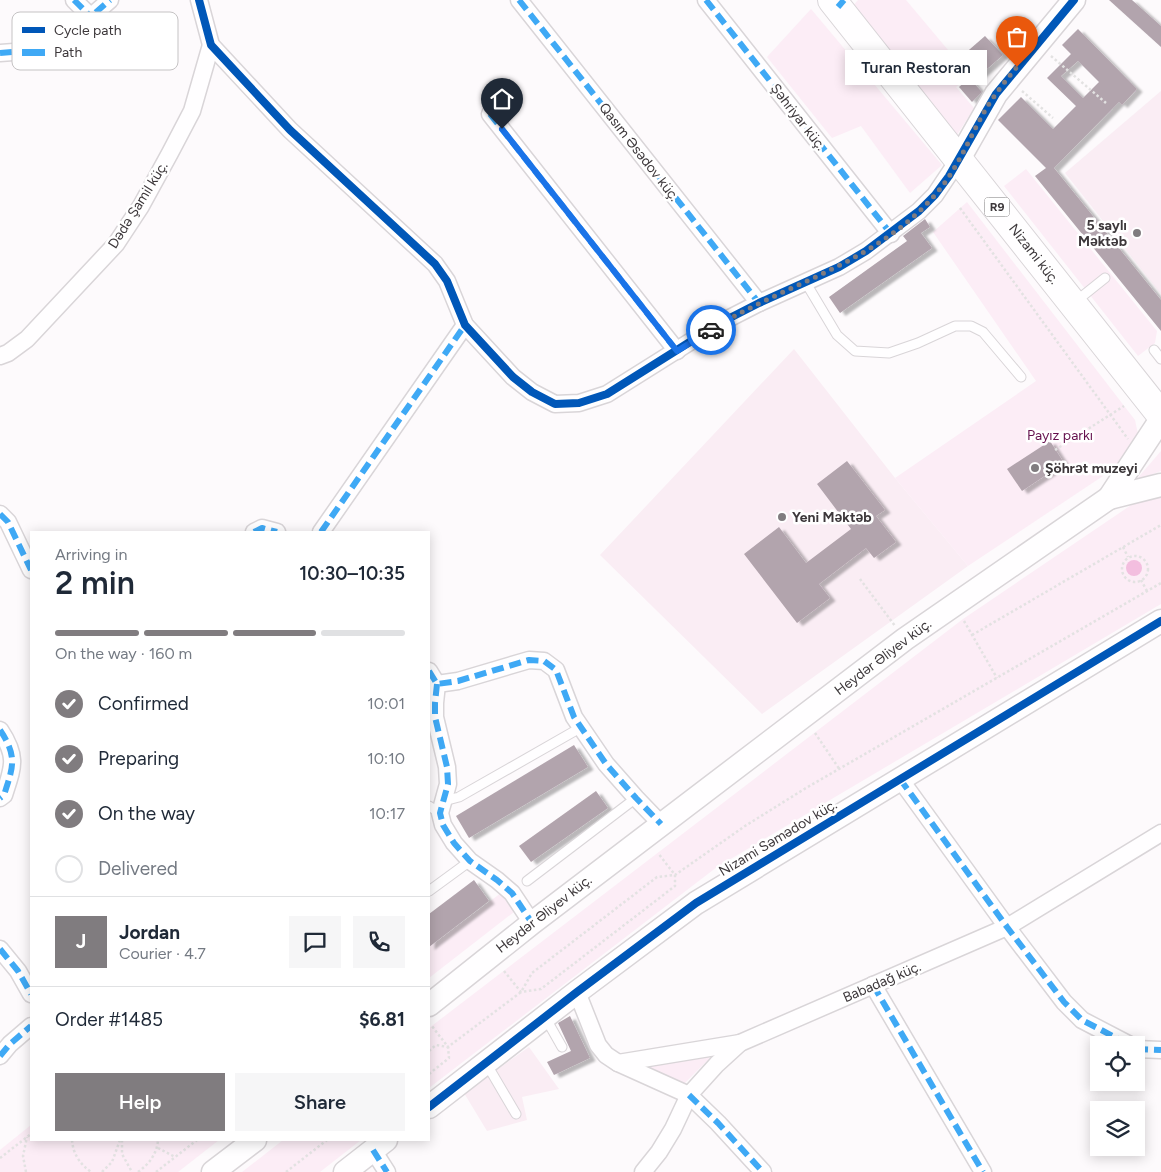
<!DOCTYPE html>
<meta charset="utf-8">
<style>
body{margin:0;font-family:Figtree,sans-serif;background:#f6f6f7;color:#1f2937;height:100vh;display:flex;flex-direction:column;font-size:19px;white-space:nowrap}
*{box-sizing:border-box;margin:0}
p{font-size:16px;color:#747a83}
.icon{flex:none;width:28px;height:28px;fill:none;stroke:currentColor;stroke-width:2;stroke-linecap:round;stroke-linejoin:round}
.map{position:relative;flex:1;overflow:hidden}
.sheet{position:absolute;left:30px;top:531px;width:400px;height:610px;display:flex;flex-direction:column;background:#fff;border-radius:0px;box-shadow:0 2px 12px #0003}
.sheet>*{flex:none}
.controls{position:absolute;left:1090px;top:1036px;display:grid;gap:10px}
.controls a{display:grid;place-items:center;width:55px;height:55px;border-radius:0px;background:#fff;box-shadow:0 2px 12px #0003;font-size:25px}
.pin{position:absolute;display:grid;place-items:center;width:42px;height:42px;color:#fff;margin:-51px -21px;border-radius:50% 50% 50% 0;rotate:-45deg;box-shadow:0 0 5px #0007}
.pin .icon{rotate:45deg}
.courier{position:absolute;display:grid;place-items:center;width:50px;height:50px;margin:-25px;border:4px solid #1a73e8;border-radius:50%;background:#fff;color:#222;box-shadow:0 1px 6px #0007}
.bubble{position:absolute;height:35px;border-radius:0px;background:#fff;box-shadow:0 2px 12px #0003;font-size:16px;font-weight:600;line-height:35px;text-align:center}
.head em{font-style:normal;font-weight:600}
.head div{display:flex;flex-direction:column-reverse}
.head{display:flex;align-items:center;justify-content:space-between;height:85px;padding:0 25px}
h1{font-size:32px;font-weight:600;line-height:38px}
.bar{display:grid;grid-template-columns:repeat(4,1fr);gap:8px 5px;align-content:center;height:60px;padding:0 25px}
.bar i{height:6px;border-radius:4px;background:#e0e1e3}
.bar .active{background:#807c7f}
.bar p{grid-column:span 4}
.line{display:flex;align-items:center;gap:12px;padding:0 25px;border-top:1px solid #e0e1e3}
.line div{flex:1}
.round{display:grid;place-items:center;flex:none;width:52px;height:52px;border-radius:0px;background:#f6f6f7}
ol{padding:0 25px;list-style:none}
li{display:flex;align-items:center;gap:15px;height:55px}
li p{margin-inline-start:auto}
li .icon{padding:5px;border-radius:50%;background:#807c7f;color:#fff;stroke-width:4}
li:last-child{color:#747a83}
li i{width:28px;height:28px;border:2px solid #e0e1e3;border-radius:50%}
.cta{display:flex;gap:10px;margin-top:auto;padding:10px 25px}
.cta a{flex:1;height:58px;border-radius:0px;background:#807c7f;color:#fff;font-size:20px;font-weight:600;line-height:58px;text-align:center}
.cta a+a{background:#f6f6f7;color:#1f2937}
.map>svg:first-child{display:block}
.built{fill:#faedf4}
.green{fill:#fcedf6}
.water{fill:#f3bedf}
.building{fill:#b2a4ad;fill-rule:evenodd;filter:url(#shadow)}
.lines{fill:none;stroke-linecap:round;stroke-linejoin:round}
.lane-casing{stroke:#d9d5d8;stroke-width:11}
.street-casing{stroke:#d9d5d8;stroke-width:19}
.secondary-casing{stroke:#d9d5d8;stroke-width:25}
.highway-casing{stroke:#d9d5d8;stroke-width:30}
.path{stroke:#e3e2e2;stroke-width:2.5;stroke-dasharray:2.5 2.5;stroke-linecap:butt}
.lane{stroke:#fffeff;stroke-width:9}
.street{stroke:#fffeff;stroke-width:16}
.secondary{stroke:#fffeff;stroke-width:22}
.highway{stroke:#fffeff;stroke-width:28}
.quiet{stroke:#3fa9f5;stroke-width:6;stroke-dasharray:12 6;stroke-linecap:butt}
.cycleway-casing{stroke:#fff;stroke-width:11}
.cycleway{stroke:#0057b8;stroke-width:8}
.done{stroke:#807c7f;stroke-width:5;stroke-dasharray:0 9}
.route{stroke:#1a73e8;stroke-width:6}
.poi-dot{fill:#807c7f;stroke:#fff;stroke-width:2}
.labels{text-anchor:middle;dominant-baseline:central;stroke-width:5;stroke-linejoin:round;paint-order:stroke}
.shield{fill:#fff;stroke:#777476;stroke-width:1}
.shield-label{font-size:12px;font-weight:bold;fill:#3d383b}
.street-label{font-size:14px;fill:#3d383b;stroke:#fff}
.poi-label{font-size:14px;font-weight:bold;fill:#3d383b;stroke:#fff;text-anchor:start}
.park-label{font-size:14px;fill:#65114e;stroke:#fff}
.key{fill:#fff;stroke:#c5c3c4;stroke-width:1}
.key-label{font-size:14px;fill:#3d383b}
</style>
<div class="map">
<svg width="1161" height="1172" viewBox="0 0 1161 1172">
<defs>
<filter id="shadow"><feDropShadow dx="5.5" dy="3" stdDeviation="1" flood-color="#0004"/></filter>
</defs>
<rect width="100%" height="100%" fill="#fdfafc"/>
<g class="built">
<polygon points="1161,91 1161,294 1065,173"/>
<polygon points="794,349 895,478 968,566 762,714 600,555"/>
<polygon points="529,1047 559,1089 522,1097 527,1120 487,1131 464,1093"/>
</g>
<g class="green">
<polygon points="858,0 906,0 969,75 956,87 974,108 957,135 853,6"/>
<polygon points="811,9 942,165 910,193 861,126 832,138 767,57"/>
<polygon points="1026,169 1157,331 1155,343 1138,356 1004,186"/>
<polygon points="967,202 1135,420 1139,439 1118,466 968,566 895,478 1036,381 933,232"/>
<polygon points="1161,451 1161,471 1135,481"/>
<polygon points="1143,497 1161,498 1161,604 717,867 429,1088 429,1028 963,619"/>
<polygon points="501,893 514,912 429,978 429,947"/>
<polygon points="713,1055 684,1084 644,1068"/>
<polygon points="31,1125 31,1140 219,1140 178,1172 0,1172 0,1150"/>
<polygon points="283,1140 361,1140 320,1172 242,1172"/>
</g>
<circle class="water" cx="1134" cy="568" r="8"/>
<g class="building">
<polygon points="1109,0 1132,0 1161,26 1161,47"/>
<path d="M 1078,29 L 1137,89 L 1122,105 L 1119,102 L 1054,168 L 1161,300 L 1161,331 L 1035,176 L 1046,168 L 998,120 L 1021,97 L 1053,129 L 1076,106 L 1047,78 L 1071,54 L 1062,45 ZM 1078,61 L 1099,82 L 1083,98 L 1061,76 Z"/>
<polygon points="985,36 1003,55 979,76 962,56"/>
<polygon points="969,78 982,92 972,102 959,87"/>
<polygon points="925,219 930,227 921,233 932,248 840,313 829,297 907,241 903,236"/>
<polygon points="1050,441 1064,463 1022,491 1007,469"/>
<polygon points="847,461 885,510 876,516 896,542 874,558 866,548 819,584 830,598 797,623 744,554 779,527 806,563 851,529 817,484"/>
<polygon points="574,745 588,767 469,838 456,816"/>
<polygon points="596,791 608,808 531,862 519,846"/>
<polygon points="474,880 489,901 429,947 429,914"/>
<polygon points="570,1016 590,1058 554,1075 547,1062 571,1051 558,1023"/>
</g>
<g class="lines">
<g class="lane-casing">
<g id="lane">
<polyline points="806,283 837,335 855,351 889,353 918,343 955,326 971,326 983,332 1021,377"/>
<polyline points="1075,302 1105,278"/>
<polyline points="1154,350 1161,359"/>
<polyline points="444,801 459,797 580,728"/>
<polyline points="429,806 440,813"/>
<polyline points="527,881 636,798"/>
<polyline points="429,891 470,861"/>
<polyline points="545,1017 562,1047"/>
<polyline points="486,1063 516,1114"/>
</g>
</g>
<g class="street-casing">
<g id="street">
<polyline points="74,0 91,17"/>
<polyline points="199,0 211,45 290,130 435,264 447,281 465,325 513,377 532,392 555,404 579,403 607,394 720,323 759,303 839,267 866,251 919,211 935,195 959,159"/>
<polyline points="519,0 759,303"/>
<polyline points="706,0 891,234"/>
<polyline points="0,53 40,50 65,39 110,0"/>
<polyline points="490,114 677,351"/>
<polyline points="0,356 8,353 27,339 116,244 141,206 170,153 192,111 211,45"/>
<polyline points="0,514 8,522 31,570"/>
<polyline points="254,532 262,528 277,532"/>
<polyline points="321,532 465,325"/>
<polyline points="429,671 437,684 458,681 529,660 544,661 556,670 574,717 606,764 636,798 661,824"/>
<polyline points="437,684 435,703 435,717 447,767 448,784 440,813 443,825 454,843 470,861 497,880 512,893 532,923"/>
<path d="M 0,730 C 18,757 13,767 4,795 L 0,798"/>
<polyline points="900,779 1007,927 1064,1002 1082,1020 1130,1045"/>
<polyline points="0,949 18,971 31,994"/>
<polyline points="873,985 983,1172"/>
<polyline points="577,992 598,1045 606,1055 618,1063 689,1095 718,1123 763,1172"/>
<polyline points="1136,1049 1161,1050"/>
<polyline points="0,1056 10,1044 31,1026"/>
<polyline points="618,1063 740,1043"/>
<polyline points="373,1150 387,1172"/>
<polyline points="643,1172 659,1152 673,1129 689,1095 717,1064 740,1043 1007,927 1161,833"/>
</g>
</g>
<g class="secondary-casing">
<g id="secondary">
<polyline points="959,159 996,94 1074,0"/>
<polyline points="1161,419 1109,498 1161,485"/>
<polyline points="429,1005 532,923 905,639 1109,498"/>
<polyline points="429,1107 577,992 696,903 1161,621"/>
<polyline points="213,1172 255,1140"/>
<polyline points="345,1172 386,1140"/>
</g>
</g>
<g class="highway-casing">
<polyline id="highway" points="832,0 1161,415"/>
</g>
<g class="path">
<polyline points="1051,56 1106,103"/>
<polyline points="1022,91 1053,118"/>
<polyline points="960,208 1128,439"/>
<polyline points="1055,450 1124,406"/>
<polyline points="1123,547 1128,557"/>
<circle cx="1135" cy="569" r="13"/>
<polyline points="860,579 895,626"/>
<polyline points="1141,580 1147,591"/>
<polyline points="964,621 997,678"/>
<polyline points="972,635 1161,525"/>
<polyline points="815,733 840,770"/>
<polyline points="504,971 521,992 541,989 675,886 675,875 658,853"/>
<polyline points="429,1051 436,1045 448,1047 521,992 532,973 657,877 675,875 745,826 806,788 1161,583"/>
<polyline points="429,1074 449,1058 448,1047 432,1026"/>
<path d="M 72,1140 C 73,1154 80,1164 91,1172"/>
<polyline points="122,1140 122,1154 132,1172"/>
<polyline points="158,1148 175,1157"/>
<polyline points="0,1158 31,1134"/>
<polyline points="26,1172 23,1156 27,1137"/>
<polyline points="102,1172 112,1162 120,1140"/>
<path d="M 138,1172 C 149,1164 157,1154 158,1140"/>
<polyline points="156,1172 197,1140"/>
<polyline points="286,1172 327,1140"/>
</g>
<use href="#lane" class="lane"/>
<use href="#street" class="street"/>
<use href="#secondary" class="secondary"/>
<use href="#highway" class="highway"/>
<g class="quiet">
<polyline points="74,0 91,17"/>
<polyline points="519,0 759,303"/>
<polyline points="706,0 891,234"/>
<polyline points="838,7 844,0"/>
<polyline points="0,53 40,50 65,39 110,0"/>
<polyline points="490,114 677,351"/>
<polyline points="0,514 8,522 31,570"/>
<polyline points="254,532 262,528 277,532"/>
<polyline points="321,532 465,325"/>
<polyline points="429,671 437,684 458,681 529,660 544,661 556,670 574,717 606,764 636,798 661,824"/>
<polyline points="437,684 435,703 435,717 447,767 448,784 440,813 443,825 454,843 470,861 497,880 512,893 532,923"/>
<path d="M 0,730 C 18,757 13,767 4,795 L 0,798"/>
<polyline points="900,779 1007,927 1064,1002 1082,1020 1130,1045"/>
<polyline points="0,949 18,971 31,994"/>
<polyline points="873,985 983,1172"/>
<polyline points="1136,1049 1161,1050"/>
<polyline points="0,1056 10,1044 31,1026"/>
<polyline points="689,1095 718,1123 763,1172"/>
<polyline points="373,1150 387,1172"/>
</g>
<g class="cycleway-casing">
<g id="cycleway">
<polyline points="199,0 211,45 290,130 435,264 447,281 465,325 513,377 532,392 555,404 579,403 607,394 720,323 759,303 839,267 866,251 919,211 935,195 949,176 996,94 1074,0"/>
<polyline points="429,1107 577,992 696,903 1161,621"/>
</g>
</g>
<use href="#cycleway" class="cycleway"/>
</g>
<g class="lines">
<path class="done" d="M 711,330 C 785,283 874,265 935,195 C 958,169 970,136 987,107 C 996,93 1006,80 1017,67"/>
<polyline class="route" points="502,129 677,351 711,330"/>
</g>
<g class="poi-dot">
<circle cx="1137" cy="233" r="5"/>
<circle cx="1035" cy="468" r="5"/>
<circle cx="782" cy="517" r="5"/>
</g>
<g class="labels">
<rect class="shield" x="984.5" y="197.5" width="25" height="19" rx="4"/>
<g class="shield-label">
<text x="997" y="207">R9</text>
</g>
<g class="street-label">
<text transform="translate(798 117) rotate(52)">Şəhriyar küç.</text>
<text transform="translate(639 152) rotate(52)">Qasım Əsədov küç.</text>
<text transform="translate(138 205) rotate(-58)">Dədə Şamil küç.</text>
<text transform="translate(1034 254) rotate(52)">Nizami küç.</text>
<text transform="translate(883 657) rotate(-37)">Heydər Əliyev küç.</text>
<text transform="translate(778 838) rotate(-31)">Nizami Səmədov küç.</text>
<text transform="translate(544 914) rotate(-38)">Heydər Əliyev küç.</text>
<text transform="translate(882 982) rotate(-23)">Babadağ küç.</text>
</g>
<g class="poi-label">
<text x="1127" y="225" text-anchor="end">5 saylı<tspan x="1127" dy="16">Məktəb</tspan></text>
<text x="1045" y="468">Şöhrət muzeyi</text>
<text x="792" y="517">Yeni Məktəb</text>
</g>
<g class="park-label">
<text x="1060" y="435">Payız parkı</text>
</g>
</g>
<rect x="12" y="12" width="166" height="58" rx="8" class="key"/>
<rect x="22" y="27" width="23" height="6" fill="#0057b8"/>
<rect x="22" y="49" width="23" height="7" fill="#3fa9f5"/>
<g class="key-label">
<text x="54" y="35">Cycle path</text>
<text x="54" y="57">Path</text>
</g>
</svg>
<div class="controls">
<a><svg class="icon" aria-label="locate" viewBox="0 0 24 24"><circle cx="12" cy="12" r="6"/><path d="M12 2v4M12 18v4M2 12h4M18 12h4"/></svg></a>
<a><svg class="icon" aria-label="layers" viewBox="0 0 24 24"><path d="M12 4l9 5-9 5-9-5zM3 14l9 5 9-5"/></svg></a>
</div>
<div class="pin" style="left:1017px;top:67px;background:#ea580c"><svg class="icon" aria-label="bag" viewBox="0 0 24 24"><path d="M5 8h14l-1 12H6zM9 8a3 3 0 0 1 6 0"/></svg></div>
<div class="pin" style="left:502px;top:129px;background:#1f2937"><svg class="icon" aria-label="home" viewBox="0 0 24 24"><path d="M3 11l9-7 9 7M6 9v11h12V9"/></svg></div>
<div class="courier" style="left:711px;top:330px"><svg class="icon" aria-label="car" viewBox="0 0 24 24"><path d="M5 17H2v-5l4-1 3-4h7l3 4 3 1v5h-3M9 17h6M6 11h13"/><circle cx="7" cy="17" r="2"/><circle cx="17" cy="17" r="2"/></svg></div>
<div class="bubble" style="left:845px;top:50px;width:142px">Turan Restoran</div>
<section class="sheet">
<div class="head"><div><h1>2 min</h1><p>Arriving in</p></div><em>10:30–10:35</em></div>
<div class="bar"><i class="active"></i><i class="active"></i><i class="active"></i><i></i><p>On the way · 160 m</p></div>
<ol>
<li><svg class="icon" aria-label="check" viewBox="0 0 24 24"><path d="M5 12l5 5 9-10"/></svg>Confirmed<p>10:01</p></li>
<li><svg class="icon" aria-label="check" viewBox="0 0 24 24"><path d="M5 12l5 5 9-10"/></svg>Preparing<p>10:10</p></li>
<li><svg class="icon" aria-label="check" viewBox="0 0 24 24"><path d="M5 12l5 5 9-10"/></svg>On the way<p>10:17</p></li>
<li><i></i>Delivered</li>
</ol>
<div class="line" style="height:90px"><b class="round" style="background:#807c7f;color:#fff">J</b><div><b>Jordan</b><p>Courier · 4.7</p></div><a class="round"><svg class="icon" aria-label="chat" viewBox="0 0 24 24"><path d="M4 5h16v11H9l-5 4z"/></svg></a><a class="round"><svg class="icon" aria-label="phone" viewBox="0 0 24 24"><path d="M5 4h4l2 5-3 2q2 4 5 5l2-3 5 2v4C11 20 4 13 5 4z"/></svg></a></div>
<div class="line" style="height:65px"><div>Order #1485</div><b>$6.81</b></div>
<div class="cta"><a>Help</a><a>Share</a></div>
</section>
</div>
